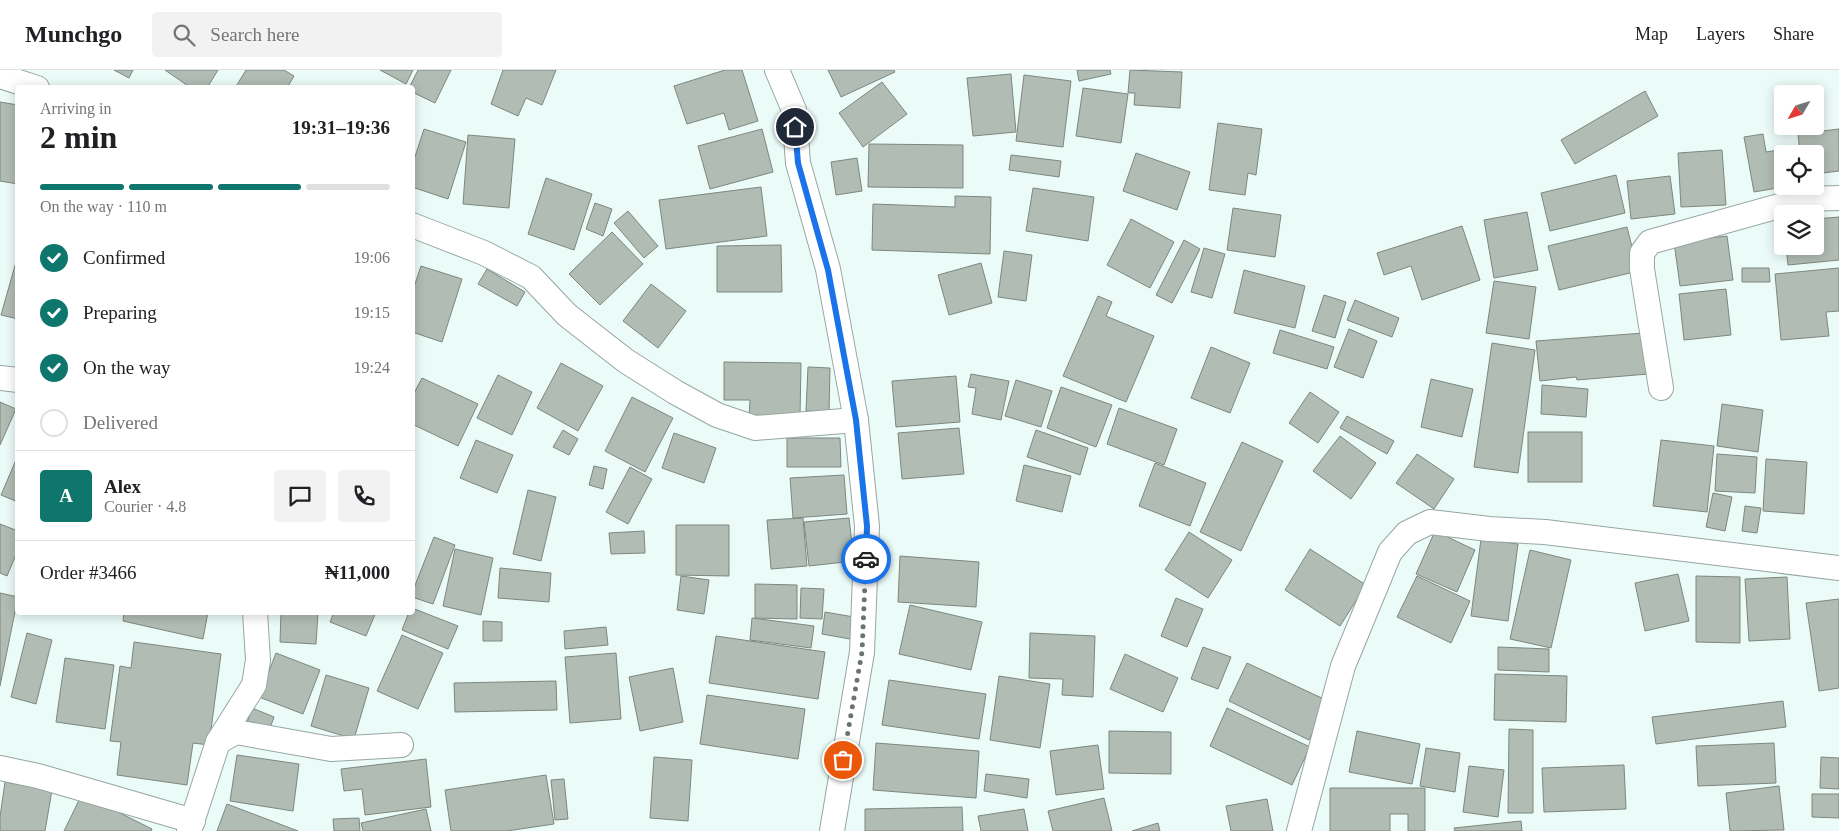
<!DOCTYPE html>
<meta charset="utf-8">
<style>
body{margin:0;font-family:"Times New Roman",serif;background:#f2f2f2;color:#202124;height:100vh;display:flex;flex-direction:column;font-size:19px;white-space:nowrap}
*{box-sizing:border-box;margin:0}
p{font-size:16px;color:#757577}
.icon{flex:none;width:28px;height:28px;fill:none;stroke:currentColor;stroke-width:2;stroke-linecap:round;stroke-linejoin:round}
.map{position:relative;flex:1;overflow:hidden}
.drawer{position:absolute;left:15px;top:15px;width:400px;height:530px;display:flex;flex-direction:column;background:#fff;border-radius:5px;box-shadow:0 2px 12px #0003}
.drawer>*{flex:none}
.needle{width:32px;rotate:231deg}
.tools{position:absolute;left:1774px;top:15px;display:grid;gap:10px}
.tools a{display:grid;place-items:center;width:50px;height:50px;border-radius:5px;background:#fff;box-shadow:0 2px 12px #0003;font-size:25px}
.pin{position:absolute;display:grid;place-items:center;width:42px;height:42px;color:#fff;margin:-21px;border:2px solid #fff;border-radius:50%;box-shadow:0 1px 5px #0007}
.courier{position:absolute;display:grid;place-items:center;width:50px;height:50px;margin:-25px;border:4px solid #1a73e8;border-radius:50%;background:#fff;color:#222;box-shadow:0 1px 6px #0007}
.summary em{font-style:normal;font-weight:700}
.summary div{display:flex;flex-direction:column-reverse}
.summary{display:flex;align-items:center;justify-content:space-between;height:85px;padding:0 25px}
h1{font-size:32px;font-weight:700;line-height:38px}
.bar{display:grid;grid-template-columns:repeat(4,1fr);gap:8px 5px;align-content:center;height:60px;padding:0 25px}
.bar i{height:6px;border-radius:4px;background:#e0e0e0}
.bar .current{background:#0f766e}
.bar p{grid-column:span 4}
.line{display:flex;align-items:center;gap:12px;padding:0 25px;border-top:1px solid #e0e0e0}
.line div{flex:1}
.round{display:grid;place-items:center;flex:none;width:52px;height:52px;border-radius:5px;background:#f2f2f2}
ol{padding:0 25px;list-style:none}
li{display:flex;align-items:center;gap:15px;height:55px}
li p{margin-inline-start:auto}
li .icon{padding:5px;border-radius:50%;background:#0f766e;color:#fff;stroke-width:4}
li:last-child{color:#757577}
li i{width:28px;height:28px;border:2px solid #e0e0e0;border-radius:50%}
header{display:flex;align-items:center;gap:30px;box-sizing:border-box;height:70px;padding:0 25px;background:#fff;border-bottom:1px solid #e0e0e0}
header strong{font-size:24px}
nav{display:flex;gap:28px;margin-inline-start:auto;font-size:18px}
.search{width:350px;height:45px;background:#f2f2f2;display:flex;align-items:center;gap:12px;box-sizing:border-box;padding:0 18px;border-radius:5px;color:#757577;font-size:19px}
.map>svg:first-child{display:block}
.building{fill:#b1bcb4;stroke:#7d877f}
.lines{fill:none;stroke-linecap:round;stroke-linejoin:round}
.minor-casing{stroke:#97a6a3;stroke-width:26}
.minor{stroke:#fff;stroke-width:24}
.done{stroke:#6b7473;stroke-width:5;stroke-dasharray:0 9}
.route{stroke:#1a73e8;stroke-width:6}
</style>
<header>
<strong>Munchgo</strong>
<div class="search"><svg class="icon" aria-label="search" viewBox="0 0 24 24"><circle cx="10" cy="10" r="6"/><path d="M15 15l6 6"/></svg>Search here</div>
<nav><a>Map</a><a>Layers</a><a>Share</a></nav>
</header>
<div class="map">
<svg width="1839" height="761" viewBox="0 0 1839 761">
<rect width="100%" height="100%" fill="#ebfbf8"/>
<g class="building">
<polygon points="114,0 133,0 129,8"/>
<polygon points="165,0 218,0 207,18 191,18"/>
<polygon points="246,0 284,0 294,6 287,18 235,18"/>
<polygon points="380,0 413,0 406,14"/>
<polygon points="418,0 451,0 435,33 412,22 412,18 409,18"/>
<polygon points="503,0 556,0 542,35 526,28 518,46 491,34"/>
<polygon points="725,0 742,0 758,51 729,60 724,43 687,54 674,16"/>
<polygon points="828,0 894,0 895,2 841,27"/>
<polygon points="1077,0 1110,0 1111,4 1079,11"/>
<polygon points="1130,0 1182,2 1180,38 1134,35 1135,23 1128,23"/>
<polygon points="1011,4 1016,62 973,66 967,8"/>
<polygon points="1024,5 1071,11 1063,77 1016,71"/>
<polygon points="882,12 907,44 863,77 839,43"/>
<polygon points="1083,18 1128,24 1121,73 1076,66"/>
<polygon points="1645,21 1658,46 1575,94 1561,70"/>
<polygon points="0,32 18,35 18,114 0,111"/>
<polygon points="1218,53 1262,59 1256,105 1248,103 1245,125 1209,120"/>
<polygon points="424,59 466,72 448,129 412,117 412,96"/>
<polygon points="762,59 773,102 710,119 698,76"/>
<polygon points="1839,59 1839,101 1815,104 1815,84 1800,84 1798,64"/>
<polygon points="1763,64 1766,82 1791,78 1792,84 1782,84 1782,116 1789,116 1754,122 1744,67"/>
<polygon points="468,65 515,69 509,138 463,134"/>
<polygon points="869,74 963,75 963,118 868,117"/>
<polygon points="1722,80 1726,135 1681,137 1678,83"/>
<polygon points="1136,83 1190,102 1177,140 1123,121"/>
<polygon points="1011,85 1061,91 1059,107 1009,100"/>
<polygon points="857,88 862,121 836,125 831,92"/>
<polygon points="1616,105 1625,143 1550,161 1541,123"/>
<polygon points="1670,106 1675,144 1631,149 1627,111"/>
<polygon points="546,108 592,124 574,180 528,164"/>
<polygon points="761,117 767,166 666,179 659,130"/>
<polygon points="1033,118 1094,127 1088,171 1026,161"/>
<polygon points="955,126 991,127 990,184 872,180 873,134 955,137"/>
<polygon points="595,133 612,139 603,166 586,159"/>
<polygon points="1233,138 1281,145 1275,187 1227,180"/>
<polygon points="628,141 658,176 644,188 614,153"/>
<polygon points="1527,142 1538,200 1494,208 1484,150"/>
<polygon points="1839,147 1839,190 1788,195 1786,176 1815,176 1815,149"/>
<polygon points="1131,149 1174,172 1150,218 1107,195"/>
<polygon points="1462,156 1480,210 1422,230 1411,196 1384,205 1377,183"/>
<polygon points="1627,157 1638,201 1559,220 1548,176"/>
<polygon points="612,162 643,194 600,235 569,204"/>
<polygon points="1727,166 1733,210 1680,216 1674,172"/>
<polygon points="1184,170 1200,179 1172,233 1156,225"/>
<polygon points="781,175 782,222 717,222 717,176"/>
<polygon points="1204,178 1225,184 1212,228 1191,222"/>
<polygon points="1004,181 1032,185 1026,231 998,227"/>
<polygon points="18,185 18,249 1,245"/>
<polygon points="981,193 992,233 949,245 938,205"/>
<polygon points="421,196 462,209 442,272 412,262 412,223"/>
<polygon points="1742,198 1769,198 1770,212 1742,212"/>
<polygon points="1839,198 1839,241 1826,242 1829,266 1781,270 1775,204"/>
<polygon points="487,199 525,222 517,236 478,214"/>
<polygon points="1244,200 1305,216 1295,258 1234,243"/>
<polygon points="1494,211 1536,217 1529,269 1486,263"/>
<polygon points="651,214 686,241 658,278 623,251"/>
<polygon points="1726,219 1731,265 1684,270 1679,224"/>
<polygon points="1324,225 1346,232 1335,268 1312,261"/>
<polygon points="1098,226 1112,232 1106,246 1154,266 1126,332 1063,306"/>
<polygon points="1355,230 1399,248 1392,267 1347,250"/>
<polygon points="1349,259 1377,271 1363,308 1334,297"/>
<polygon points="1280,260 1334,277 1327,299 1273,283"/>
<polygon points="1644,263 1648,304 1577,310 1576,307 1540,311 1536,271"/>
<polygon points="1492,273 1535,280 1518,403 1474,397"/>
<polygon points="1211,277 1250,293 1230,343 1191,328"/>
<polygon points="724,292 801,293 800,347 749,347 750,330 724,330"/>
<polygon points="561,293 603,316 578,361 537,338"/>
<polygon points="808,297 830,298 829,342 806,341"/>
<polygon points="971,304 1009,311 1001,350 972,344 976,318 968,317"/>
<polygon points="498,305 532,322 512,365 477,348"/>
<polygon points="956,306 960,352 896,357 892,311"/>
<polygon points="422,308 478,334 458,376 412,354 412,327"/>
<polygon points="1431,309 1473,319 1462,367 1421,357"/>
<polygon points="1016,310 1052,321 1041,357 1005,346"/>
<polygon points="1542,315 1588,319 1586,347 1541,344"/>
<polygon points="1061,317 1112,335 1096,377 1047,358"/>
<polygon points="1310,322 1339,342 1318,373 1289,353"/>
<polygon points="632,327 673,348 645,402 605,381"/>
<polygon points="0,332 16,339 0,375"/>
<polygon points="1722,334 1763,340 1758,382 1717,376"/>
<polygon points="1119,338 1177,359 1164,395 1107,374"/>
<polygon points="1347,346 1394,371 1387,384 1340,358"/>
<polygon points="959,358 964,404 902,409 898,363"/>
<polygon points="563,360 578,369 569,385 553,377"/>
<polygon points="1036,360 1088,378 1080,405 1027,387"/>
<rect x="1528" y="362" width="54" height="50"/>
<polygon points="674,363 716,378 704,413 662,398"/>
<polygon points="1340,366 1376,393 1351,429 1313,401"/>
<polygon points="787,368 840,368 841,397 787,397"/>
<polygon points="476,370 513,385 497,423 460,408"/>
<polygon points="1661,370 1714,376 1707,442 1653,436"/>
<polygon points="1242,372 1283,391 1241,481 1200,462"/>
<polygon points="1417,384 1454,409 1434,439 1396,413"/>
<polygon points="1717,384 1757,387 1755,423 1715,421"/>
<polygon points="1766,389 1807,392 1804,444 1763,441"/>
<polygon points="16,390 18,391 18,432 1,425"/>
<polygon points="1155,393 1206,413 1190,456 1139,436"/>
<polygon points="1024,395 1071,406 1062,442 1016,431"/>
<polygon points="594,396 607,399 603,419 589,415"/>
<polygon points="630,397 652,409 628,454 606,442"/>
<polygon points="844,405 847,444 793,448 790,408"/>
<polygon points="528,420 556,427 541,491 513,484"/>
<polygon points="1713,423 1732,427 1725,461 1706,457"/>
<polygon points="1745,436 1761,438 1757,463 1742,461"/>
<polygon points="803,448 807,496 771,499 767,450"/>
<polygon points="849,448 854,491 809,496 804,452"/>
<polygon points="0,454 18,461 18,480 7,506 0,503"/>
<polygon points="676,455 729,455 729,506 676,505"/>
<polygon points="644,461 645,483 611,484 609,463"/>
<polygon points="1435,461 1475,480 1457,522 1416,504"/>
<polygon points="1189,462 1232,490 1208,528 1165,500"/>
<polygon points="434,467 455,475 433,534 412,527 412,523"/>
<polygon points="1481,469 1518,474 1508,551 1471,546"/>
<polygon points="455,479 493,488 481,545 443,536"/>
<polygon points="1310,479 1366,515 1340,556 1285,520"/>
<polygon points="1530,480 1571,490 1551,578 1510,569"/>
<polygon points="900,486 979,492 976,537 898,532"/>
<polygon points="500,498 551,503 549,532 498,528"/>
<polygon points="1678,504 1689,551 1645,561 1635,513"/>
<polygon points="681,506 709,510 704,544 677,540"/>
<polygon points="1417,506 1470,531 1451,573 1397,547"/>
<polygon points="1696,506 1740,507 1740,573 1696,572"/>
<polygon points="1787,507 1790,569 1749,571 1745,509"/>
<polygon points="755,514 797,515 797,549 755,548"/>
<polygon points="801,518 824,519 822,549 800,548"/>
<polygon points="0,523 18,527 0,616"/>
<polygon points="1176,528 1203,539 1187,577 1161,566"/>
<polygon points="1839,529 1839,618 1819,621 1806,533"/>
<polygon points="910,535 982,552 971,600 899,584"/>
<polygon points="412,538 458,556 448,579 402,560 409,542 412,542"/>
<polygon points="124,542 208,542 203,569 123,551"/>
<polygon points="281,542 318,543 316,574 280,572"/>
<polygon points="334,542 376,542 366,566 330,552"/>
<polygon points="825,542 854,547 850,569 822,564"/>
<polygon points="752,548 814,556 811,578 750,570"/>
<polygon points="483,551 502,552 502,571 483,571"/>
<polygon points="606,557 608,575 565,579 564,561"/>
<polygon points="27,563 52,570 36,634 11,627"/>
<polygon points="1030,563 1095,566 1093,627 1062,625 1063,609 1029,608"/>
<polygon points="402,565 443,583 418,639 377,621"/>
<polygon points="716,566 825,582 818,629 709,613"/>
<polygon points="134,572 221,584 209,675 193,673 187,715 117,705 121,672 110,671 120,596 131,598"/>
<polygon points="1203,577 1231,587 1218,619 1191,609"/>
<polygon points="1498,577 1549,579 1549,602 1498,600"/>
<polygon points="276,583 320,600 303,644 259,627"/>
<polygon points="616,583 621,649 570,653 565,587"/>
<polygon points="1125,584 1178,608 1163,642 1110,619"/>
<polygon points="65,588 114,595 105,659 56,652"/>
<polygon points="1247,593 1328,631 1309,670 1229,631"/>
<polygon points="673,598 683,652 640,661 629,607"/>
<polygon points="1495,604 1567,606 1566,652 1494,650"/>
<polygon points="326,605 369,618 354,669 311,656"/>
<polygon points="999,606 1050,614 1040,678 990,670"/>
<polygon points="889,610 986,624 979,669 882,655"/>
<polygon points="556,611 557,640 455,642 454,613"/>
<polygon points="707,625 805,639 798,689 700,674"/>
<polygon points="1783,631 1786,657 1656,674 1652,647"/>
<polygon points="252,638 274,647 269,661 247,653"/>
<polygon points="1227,638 1310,677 1292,715 1210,676"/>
<polygon points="1509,659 1533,660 1533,743 1508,743"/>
<polygon points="1109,661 1171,662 1171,704 1109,703"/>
<polygon points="1357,661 1420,674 1412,714 1349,702"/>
<polygon points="876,673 979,681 976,728 873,720"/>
<polygon points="1774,673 1776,713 1698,716 1696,676"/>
<polygon points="1098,675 1104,719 1056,725 1050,681"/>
<polygon points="1426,678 1460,683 1455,722 1420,716"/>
<polygon points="237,685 299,694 293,741 230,731"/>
<polygon points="654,687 692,690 688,751 650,748"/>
<polygon points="1821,687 1839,688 1839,719 1820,718"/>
<polygon points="426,689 431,737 365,745 362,719 344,721 341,699"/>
<polygon points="1624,695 1626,739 1544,742 1542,698"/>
<polygon points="1469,696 1504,700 1498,747 1463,742"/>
<polygon points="986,704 1029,709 1027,728 984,721"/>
<polygon points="546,705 554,754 507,761 451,761 445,720"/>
<polygon points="564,709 568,749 555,750 551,710"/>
<polygon points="5,712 52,720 45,761 0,761 0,747"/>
<polygon points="1779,716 1784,760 1730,761 1726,723"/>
<polygon points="1330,718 1425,718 1425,761 1408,761 1408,744 1390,744 1390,761 1330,761"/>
<polygon points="82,724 152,759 151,761 64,761"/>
<polygon points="1812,724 1839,724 1839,748 1812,747"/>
<polygon points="1104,728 1112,761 1053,761 1048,741"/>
<polygon points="1267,729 1273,761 1231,761 1226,736"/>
<polygon points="227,734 298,761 217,761"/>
<polygon points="962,737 963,761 865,761 865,739"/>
<polygon points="426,739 431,761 363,761 361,753"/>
<polygon points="1024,739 1028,761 981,761 978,746"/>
<polygon points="359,748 360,761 334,761 333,749"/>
<polygon points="1521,751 1522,761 1455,761 1454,758"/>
<polygon points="1158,753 1160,761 1132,761"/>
</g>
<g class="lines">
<g class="minor-casing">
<g id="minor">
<polyline points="777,0 794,40 798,93 828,199 856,350 867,456 862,582 832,761"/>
<polyline points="0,6 37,18"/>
<polyline points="412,155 484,183 531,207 567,245 626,291 675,322 717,345 755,358 856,350"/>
<polyline points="0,308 18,310"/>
<polyline points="1661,318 1642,199 1642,183 1650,172 1804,129 1839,128"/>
<polyline points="218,672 236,662 331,679 401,675"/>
<polyline points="0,698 38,706 193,751"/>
<polyline points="189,761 218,672 254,615 258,590 255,542"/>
<polyline points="1299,761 1343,596 1390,482 1407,463 1430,452 1489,459 1545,462 1839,498"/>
</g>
</g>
<use href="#minor" class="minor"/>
</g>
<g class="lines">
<polyline class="done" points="843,690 862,582 866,489"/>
<polyline class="route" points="795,57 798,93 828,200 856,350 867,456 866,489"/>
</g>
</svg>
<div class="tools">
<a><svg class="needle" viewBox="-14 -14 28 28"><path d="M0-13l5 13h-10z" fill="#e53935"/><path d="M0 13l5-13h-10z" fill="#757577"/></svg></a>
<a><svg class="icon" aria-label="locate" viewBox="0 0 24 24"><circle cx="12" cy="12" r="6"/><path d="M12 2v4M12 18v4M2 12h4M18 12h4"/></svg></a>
<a><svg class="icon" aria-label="layers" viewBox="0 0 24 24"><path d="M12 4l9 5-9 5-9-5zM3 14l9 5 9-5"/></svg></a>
</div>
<div class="pin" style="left:843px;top:690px;background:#ea580c"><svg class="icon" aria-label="bag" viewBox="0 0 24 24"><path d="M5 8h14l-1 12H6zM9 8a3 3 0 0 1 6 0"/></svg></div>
<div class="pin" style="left:795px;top:57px;background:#1f2937"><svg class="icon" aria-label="home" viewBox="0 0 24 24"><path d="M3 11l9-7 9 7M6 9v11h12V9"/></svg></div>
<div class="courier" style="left:866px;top:489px"><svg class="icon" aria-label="car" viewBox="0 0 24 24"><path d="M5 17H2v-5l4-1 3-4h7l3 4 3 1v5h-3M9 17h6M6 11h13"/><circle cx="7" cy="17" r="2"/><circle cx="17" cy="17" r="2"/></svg></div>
<section class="drawer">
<div class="summary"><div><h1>2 min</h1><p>Arriving in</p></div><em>19:31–19:36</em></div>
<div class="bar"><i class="current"></i><i class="current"></i><i class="current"></i><i></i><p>On the way · 110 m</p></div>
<ol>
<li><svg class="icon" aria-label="check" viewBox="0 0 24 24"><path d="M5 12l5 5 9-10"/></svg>Confirmed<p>19:06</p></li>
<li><svg class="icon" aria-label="check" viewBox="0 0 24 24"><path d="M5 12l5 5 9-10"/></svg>Preparing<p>19:15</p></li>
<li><svg class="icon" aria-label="check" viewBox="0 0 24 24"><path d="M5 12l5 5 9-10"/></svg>On the way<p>19:24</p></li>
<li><i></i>Delivered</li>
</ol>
<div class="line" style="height:90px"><b class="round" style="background:#0f766e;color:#fff">A</b><div><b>Alex</b><p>Courier · 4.8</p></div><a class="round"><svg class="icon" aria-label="chat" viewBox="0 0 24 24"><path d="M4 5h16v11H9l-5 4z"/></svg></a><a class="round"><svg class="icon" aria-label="phone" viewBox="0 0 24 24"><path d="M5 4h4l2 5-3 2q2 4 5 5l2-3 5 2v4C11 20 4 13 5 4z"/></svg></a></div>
<div class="line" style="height:65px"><div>Order #3466</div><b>₦11,000</b></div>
</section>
</div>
